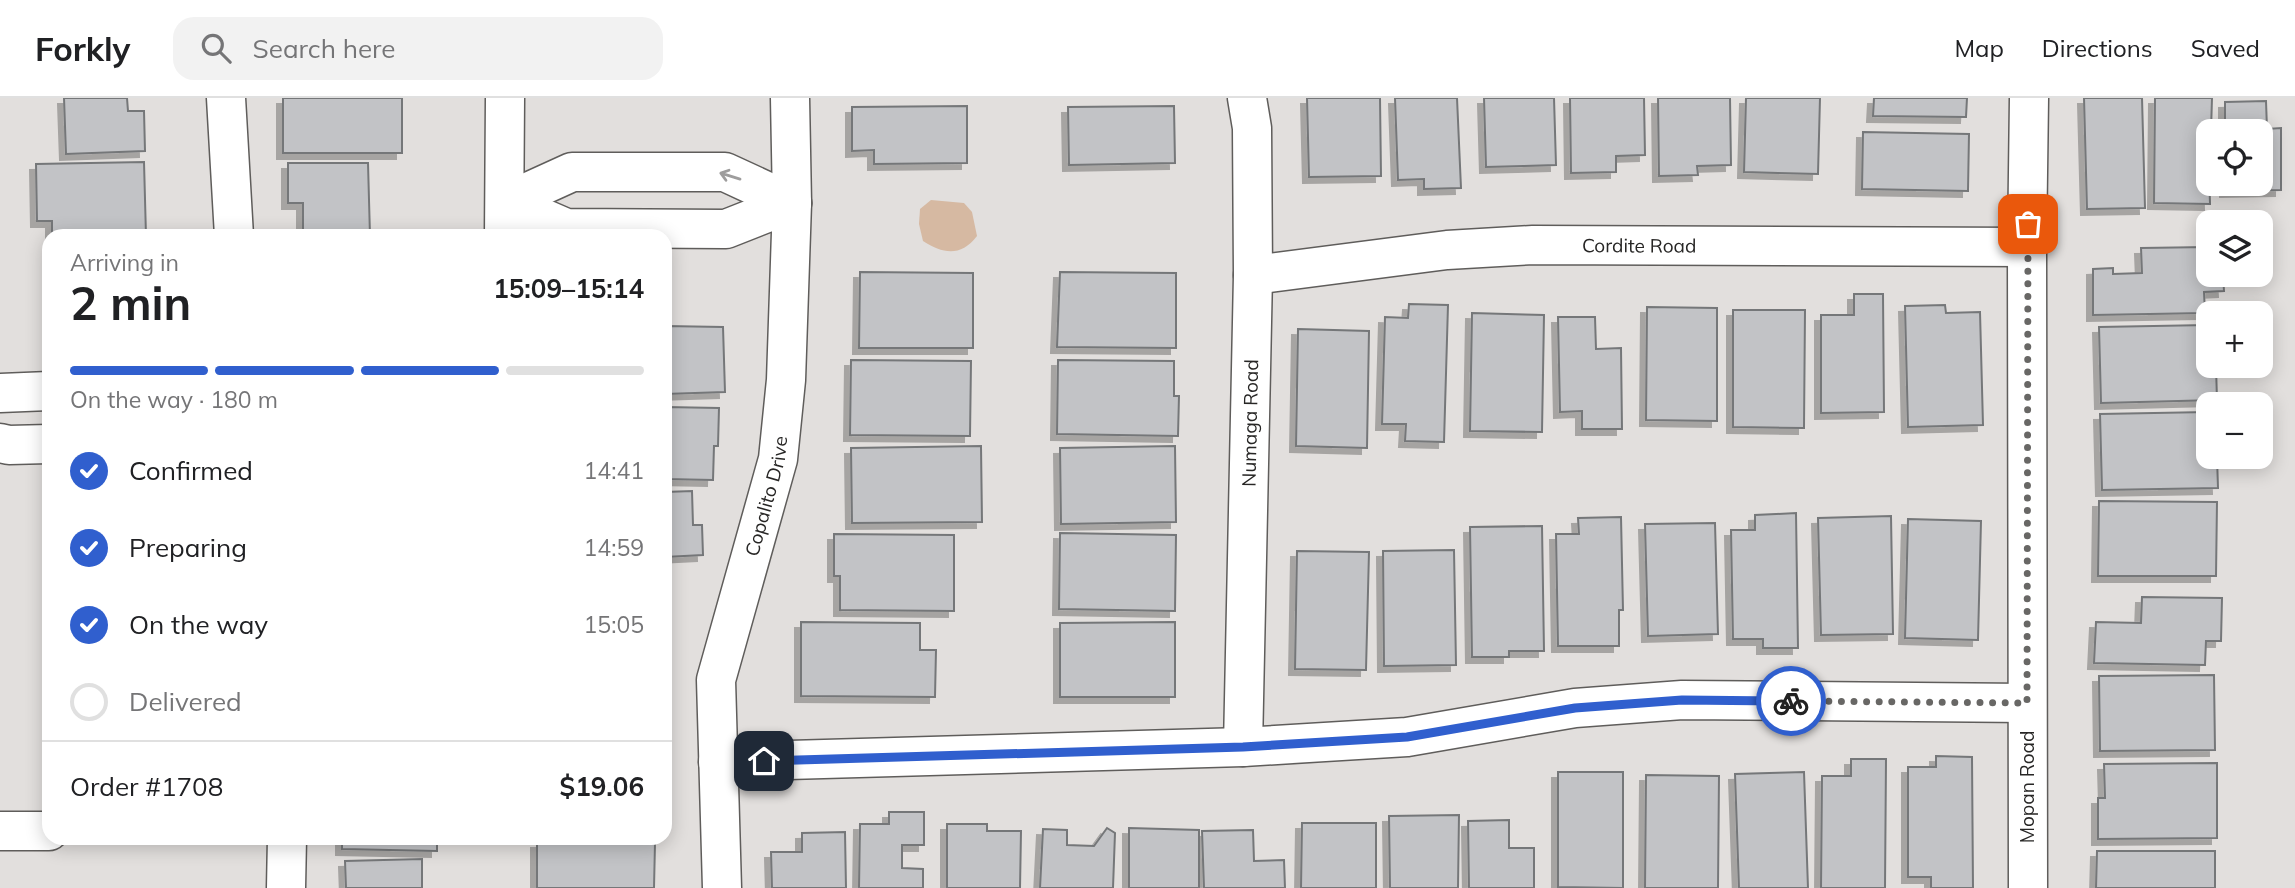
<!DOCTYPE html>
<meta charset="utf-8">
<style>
body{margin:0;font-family:Mulish,sans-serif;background:#f2f2f2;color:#202124;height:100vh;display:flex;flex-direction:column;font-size:26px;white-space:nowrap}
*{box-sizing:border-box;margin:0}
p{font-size:23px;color:#757577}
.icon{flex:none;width:38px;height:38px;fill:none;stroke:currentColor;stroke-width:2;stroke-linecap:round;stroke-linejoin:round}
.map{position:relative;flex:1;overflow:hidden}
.panel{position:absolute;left:42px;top:131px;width:630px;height:616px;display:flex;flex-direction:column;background:#fff;border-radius:21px;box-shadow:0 4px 18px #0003}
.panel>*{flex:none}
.controls{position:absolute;left:2196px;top:21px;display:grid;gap:14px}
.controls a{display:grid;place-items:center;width:77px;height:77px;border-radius:14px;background:#fff;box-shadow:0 4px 18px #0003;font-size:35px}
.pin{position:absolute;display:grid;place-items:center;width:60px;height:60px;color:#fff;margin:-30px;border-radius:14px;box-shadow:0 4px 10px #0006}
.courier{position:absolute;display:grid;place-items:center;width:70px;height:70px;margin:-35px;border:5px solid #305fce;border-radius:50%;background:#fff;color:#222;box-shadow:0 2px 9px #0007}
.headline em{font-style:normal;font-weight:700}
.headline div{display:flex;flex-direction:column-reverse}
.headline{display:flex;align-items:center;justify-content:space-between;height:119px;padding:0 28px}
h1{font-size:46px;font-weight:700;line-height:52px}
.bar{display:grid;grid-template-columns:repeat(4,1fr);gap:10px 7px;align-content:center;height:84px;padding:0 28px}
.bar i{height:9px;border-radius:5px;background:#e0e0e0}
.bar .selected{background:#305fce}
.bar p{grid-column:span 4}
.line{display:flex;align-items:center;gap:18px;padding:0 28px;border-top:2px solid #e0e0e0}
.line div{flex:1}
ol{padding:0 28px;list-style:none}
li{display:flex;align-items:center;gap:21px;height:77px}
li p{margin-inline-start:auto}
li .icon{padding:7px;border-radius:50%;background:#305fce;color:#fff;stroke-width:4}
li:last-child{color:#757577}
li i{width:38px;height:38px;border:4px solid #e0e0e0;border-radius:50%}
header{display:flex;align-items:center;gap:42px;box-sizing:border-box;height:98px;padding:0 35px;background:#fff;border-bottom:2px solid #e0e0e0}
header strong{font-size:33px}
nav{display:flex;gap:38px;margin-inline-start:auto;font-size:24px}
.search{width:490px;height:63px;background:#f2f2f2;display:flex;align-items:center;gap:18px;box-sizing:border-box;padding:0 24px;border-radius:21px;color:#757577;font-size:26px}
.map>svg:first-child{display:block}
.green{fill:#d6b9a2}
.building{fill:#c2c3c6;stroke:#757779;stroke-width:2;filter:url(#shadow)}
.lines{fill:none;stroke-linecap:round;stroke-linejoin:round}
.minor-casing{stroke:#5f5d5b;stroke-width:41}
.minor{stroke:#fff;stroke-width:38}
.oneway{stroke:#9e9d9d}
.done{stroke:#686765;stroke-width:7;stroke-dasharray:0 12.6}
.route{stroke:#305fce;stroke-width:9}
.labels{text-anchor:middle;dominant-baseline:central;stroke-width:5;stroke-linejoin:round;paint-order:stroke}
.street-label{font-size:19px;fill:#272625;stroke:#fff}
</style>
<header>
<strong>Forkly</strong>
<div class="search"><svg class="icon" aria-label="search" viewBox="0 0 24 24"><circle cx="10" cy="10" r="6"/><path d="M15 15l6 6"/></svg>Search here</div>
<nav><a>Map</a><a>Directions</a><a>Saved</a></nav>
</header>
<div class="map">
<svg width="2295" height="790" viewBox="0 0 2295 790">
<defs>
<filter id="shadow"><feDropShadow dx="-6" dy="6" stdDeviation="0" flood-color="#0004"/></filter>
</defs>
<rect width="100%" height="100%" fill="#e2dfdd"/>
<path class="green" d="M 931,102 L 964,105 L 972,114 L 977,138 C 961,159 943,156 923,143 L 919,126 L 920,111 Z"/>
<g class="building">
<polygon points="64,0 127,0 128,13 144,13 145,53 66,56"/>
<rect x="283" y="0" width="119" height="55"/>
<polygon points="1307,0 1380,0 1381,78 1309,79"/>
<polygon points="1395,0 1457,0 1461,90 1424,91 1424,81 1398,82"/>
<polygon points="1484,0 1554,0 1556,67 1486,69"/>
<polygon points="1570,0 1644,0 1645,57 1616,58 1616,74 1571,75"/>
<polygon points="1658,0 1730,0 1731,67 1697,68 1698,77 1659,78"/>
<polygon points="1746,0 1820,0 1818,76 1744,74"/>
<polygon points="1874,0 1967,0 1966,19 1873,18"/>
<polygon points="2084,0 2142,0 2145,110 2087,111"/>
<polygon points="2155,0 2212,0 2211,33 2208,33 2210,106 2154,105"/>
<polygon points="2266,3 2267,31 2281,30 2281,92 2226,93 2226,86 2261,86 2261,33 2225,33 2225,4"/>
<polygon points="967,8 967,65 874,66 874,52 852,53 852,9"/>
<polygon points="1174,8 1175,65 1069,67 1068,9"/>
<polygon points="1863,34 1969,36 1968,93 1862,91"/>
<polygon points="144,64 146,138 52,138 52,123 37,123 36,66"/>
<polygon points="288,65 368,65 370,138 303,138 303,105 288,105"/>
<polygon points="2208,149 2208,177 2223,177 2224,193 2204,194 2205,215 2093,217 2093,171 2113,170 2113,176 2142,175 2141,150"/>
<polygon points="860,174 973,175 973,250 859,250"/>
<polygon points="1060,174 1176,175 1176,250 1057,249"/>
<polygon points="1854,196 1883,196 1884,314 1821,315 1821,217 1854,217"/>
<polygon points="1409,206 1448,207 1444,344 1405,343 1406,326 1382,326 1385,219 1408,220"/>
<polygon points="1945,207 1946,215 1980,214 1983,327 1908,329 1905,208"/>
<polygon points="1647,209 1717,210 1717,323 1646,322"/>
<polygon points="1733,212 1805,212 1804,330 1733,329"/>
<polygon points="1472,215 1544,217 1542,334 1470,333"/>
<polygon points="1558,219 1595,219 1596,251 1621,250 1622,331 1582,331 1582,313 1560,314"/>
<polygon points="2208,227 2208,268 2216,268 2217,302 2101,305 2099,229"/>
<polygon points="665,228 723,229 725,294 665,296"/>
<polygon points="1298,231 1369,233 1367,350 1296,348"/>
<polygon points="851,262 971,263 970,338 850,337"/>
<polygon points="1058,262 1174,263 1174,298 1179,298 1178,338 1057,336"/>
<polygon points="665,309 719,310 718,348 714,348 713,382 665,381"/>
<polygon points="2208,314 2208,359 2217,359 2218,390 2102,392 2100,316"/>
<polygon points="981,348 982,424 852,425 851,350"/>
<polygon points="1175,348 1176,424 1061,426 1060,350"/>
<polygon points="692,393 693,427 702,427 703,457 665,459 665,394"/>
<polygon points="2099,403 2217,404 2216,478 2098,478"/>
<polygon points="1796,415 1798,550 1763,550 1763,541 1733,541 1731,432 1755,432 1755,417"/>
<polygon points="1891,418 1893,536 1821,537 1818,420"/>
<polygon points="1621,419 1623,512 1619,512 1619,548 1558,548 1556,436 1579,436 1578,420"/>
<polygon points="1908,421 1981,423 1978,542 1905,540"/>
<polygon points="1715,425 1718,536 1648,538 1645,426"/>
<polygon points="1542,428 1544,553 1509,553 1509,559 1472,559 1470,429"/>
<polygon points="1060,435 1176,437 1175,513 1059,511"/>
<polygon points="834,436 954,437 954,513 840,512 840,478 834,478"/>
<polygon points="1454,452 1456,567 1384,568 1383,453"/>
<polygon points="1297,453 1369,454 1366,572 1295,571"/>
<polygon points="665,483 667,483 666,527 665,527"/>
<polygon points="2142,499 2222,500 2221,543 2206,543 2205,567 2094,565 2096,524 2141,525"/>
<polygon points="801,524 920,525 920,552 936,552 935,599 801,598"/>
<polygon points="1175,524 1175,599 1060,599 1060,525"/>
<polygon points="2214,577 2215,652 2100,653 2099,578"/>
<polygon points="1936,658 1972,659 1973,790 1931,790 1931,779 1908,779 1908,669 1936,669"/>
<polygon points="1851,661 1886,661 1885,790 1821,790 1822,678 1851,678"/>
<polygon points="2217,665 2217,740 2098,741 2098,700 2105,700 2104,666"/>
<polygon points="1558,674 1623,674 1623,790 1558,789"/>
<polygon points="1804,674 1808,790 1739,790 1735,676"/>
<polygon points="1646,677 1719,678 1718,790 1645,790"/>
<polygon points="889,714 924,714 924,747 902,747 902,770 923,771 923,790 859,790 860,726 889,726"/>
<polygon points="1459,717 1458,790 1390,790 1389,718"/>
<polygon points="1509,722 1509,750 1534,750 1534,790 1469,790 1468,723"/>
<polygon points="1302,725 1376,725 1376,790 1301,790"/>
<polygon points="947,726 987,726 987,733 1021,733 1020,790 947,790"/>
<polygon points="1107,730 1115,735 1113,790 1040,790 1043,731 1067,732 1067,747 1094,748"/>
<polygon points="1129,730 1199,732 1199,790 1129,790"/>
<polygon points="1253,732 1254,763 1284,762 1285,790 1204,790 1202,733"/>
<polygon points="845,734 846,790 772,790 771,754 802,754 802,735"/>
<polygon points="342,740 437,740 437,753 342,751"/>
<polygon points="537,744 655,745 654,790 537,790"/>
<polygon points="2097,753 2215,753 2215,790 2096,790"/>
<polygon points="422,761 422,790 346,790 345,763"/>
</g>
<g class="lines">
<g class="minor-casing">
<g id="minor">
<polyline points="226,0 234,138"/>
<polyline points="506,104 572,74 725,74 792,105"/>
<polyline points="506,104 566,130 726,131 792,105"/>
<polyline points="504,138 505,0"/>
<path id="s1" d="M 1253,177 L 1447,152 L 1533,147 L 2027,149"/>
<polyline points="0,295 49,293"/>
<polyline points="0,345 9,347 49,346"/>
<path id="s2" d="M 1243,649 L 1253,177 L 1252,30 L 1247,0"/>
<polyline points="718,664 1243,649 1407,639 1575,610 1682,602 2027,605"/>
<polyline points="0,733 49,733"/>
<polyline points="286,790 287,740"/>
<path id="s3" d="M 722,790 L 716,582 L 778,361 L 786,282 L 792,105 L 790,0"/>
<polyline points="2028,790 2027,149 2029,0"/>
</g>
</g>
<use href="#minor" class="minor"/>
</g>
<defs><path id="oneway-shaft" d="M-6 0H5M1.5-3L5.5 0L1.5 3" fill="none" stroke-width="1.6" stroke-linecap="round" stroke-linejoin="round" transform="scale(1.75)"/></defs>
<use class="oneway" href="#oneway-shaft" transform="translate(730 78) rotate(-163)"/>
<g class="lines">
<polyline class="done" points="1791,603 2027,605 2028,126"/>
<polyline class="route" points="764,663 1243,649 1407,639 1575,610 1682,602 1791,603"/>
</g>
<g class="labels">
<g class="street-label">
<text stroke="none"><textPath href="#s1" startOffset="388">Cordite Road</textPath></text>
<text stroke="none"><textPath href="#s2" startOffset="324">Numaga Road</textPath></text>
<text stroke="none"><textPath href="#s3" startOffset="399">Copalito Drive</textPath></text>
<text transform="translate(2027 689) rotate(-90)">Mopan Road</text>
</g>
</g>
</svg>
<div class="controls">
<a><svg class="icon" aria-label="locate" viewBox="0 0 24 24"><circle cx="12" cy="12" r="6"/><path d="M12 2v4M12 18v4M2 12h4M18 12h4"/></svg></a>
<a><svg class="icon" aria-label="layers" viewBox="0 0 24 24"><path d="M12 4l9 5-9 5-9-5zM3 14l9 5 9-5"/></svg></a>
<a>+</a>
<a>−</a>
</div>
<div class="pin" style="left:2028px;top:126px;background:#ea580c"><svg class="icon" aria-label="bag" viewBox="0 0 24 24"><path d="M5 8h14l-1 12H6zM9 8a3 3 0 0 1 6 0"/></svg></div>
<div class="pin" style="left:764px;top:663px;background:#1f2937"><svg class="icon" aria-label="home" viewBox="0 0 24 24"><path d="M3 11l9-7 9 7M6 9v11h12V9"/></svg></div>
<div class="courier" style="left:1791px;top:603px"><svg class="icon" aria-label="bike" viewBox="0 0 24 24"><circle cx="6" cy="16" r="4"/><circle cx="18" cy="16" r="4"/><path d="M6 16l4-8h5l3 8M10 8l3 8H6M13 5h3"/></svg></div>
<section class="panel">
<div class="headline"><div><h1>2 min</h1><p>Arriving in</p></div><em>15:09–15:14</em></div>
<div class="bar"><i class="selected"></i><i class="selected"></i><i class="selected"></i><i></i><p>On the way · 180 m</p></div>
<ol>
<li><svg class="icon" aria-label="check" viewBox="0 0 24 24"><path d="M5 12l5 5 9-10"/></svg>Confirmed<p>14:41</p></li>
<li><svg class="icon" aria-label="check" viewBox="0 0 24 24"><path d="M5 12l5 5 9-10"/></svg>Preparing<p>14:59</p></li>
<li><svg class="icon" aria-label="check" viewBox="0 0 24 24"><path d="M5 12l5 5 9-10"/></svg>On the way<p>15:05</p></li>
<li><i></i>Delivered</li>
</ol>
<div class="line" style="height:91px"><div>Order #1708</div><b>$19.06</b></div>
</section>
</div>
